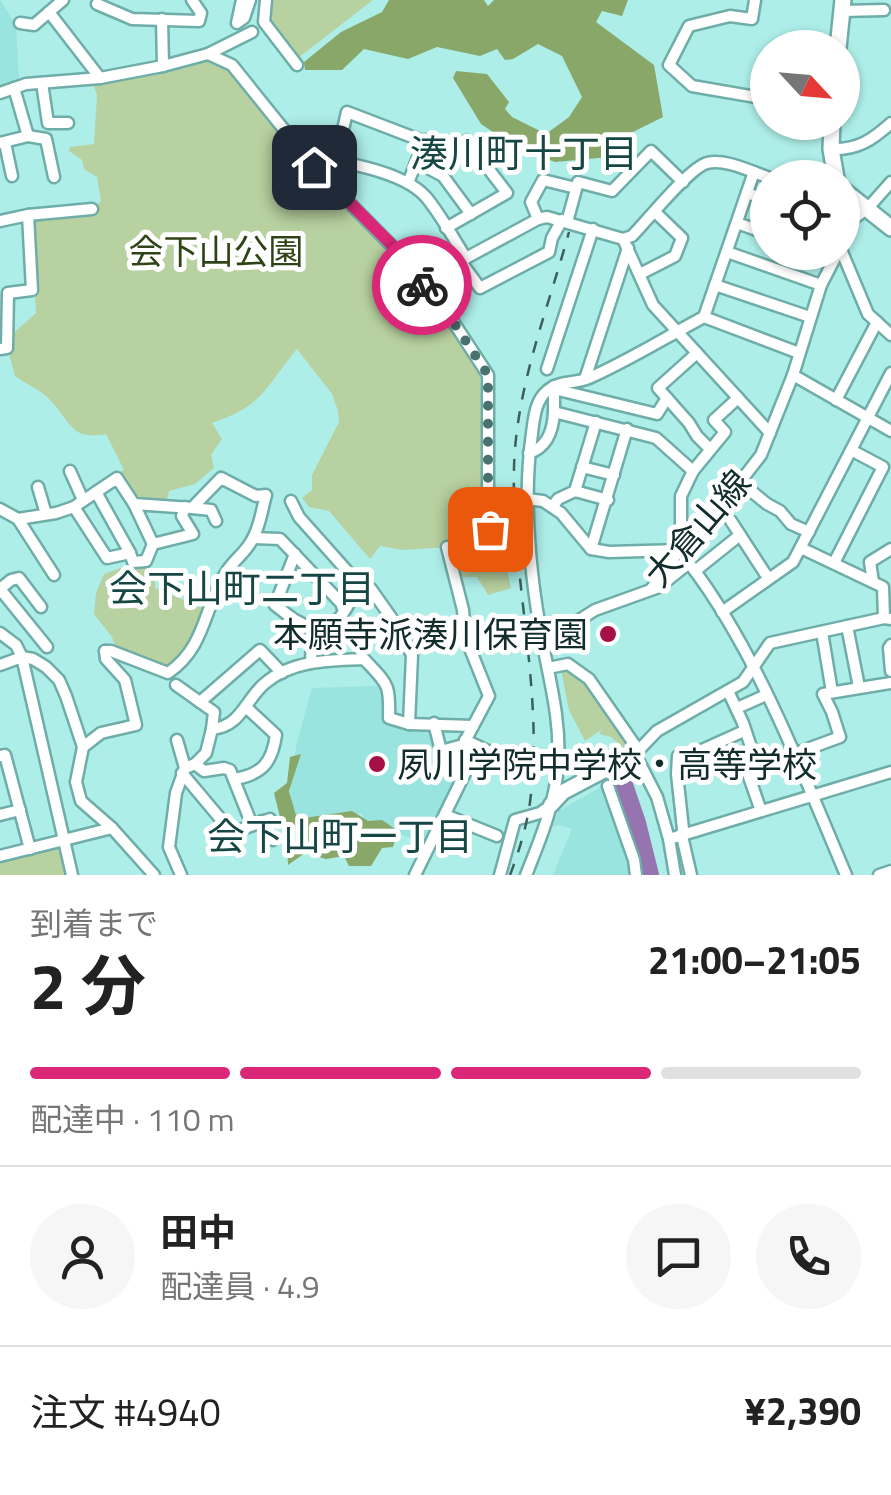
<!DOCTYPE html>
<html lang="ja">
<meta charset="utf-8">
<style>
body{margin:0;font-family:"Titillium Web","Noto Sans JP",sans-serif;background:#f6f6f6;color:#222;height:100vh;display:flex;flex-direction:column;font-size:38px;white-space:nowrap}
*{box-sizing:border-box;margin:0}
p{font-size:32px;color:#767676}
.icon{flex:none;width:55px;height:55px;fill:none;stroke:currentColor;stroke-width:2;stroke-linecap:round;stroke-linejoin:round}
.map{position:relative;height:875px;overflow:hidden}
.panel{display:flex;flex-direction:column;background:#fff;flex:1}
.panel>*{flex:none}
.needle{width:65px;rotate:116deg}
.fabs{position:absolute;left:750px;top:30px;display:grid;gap:20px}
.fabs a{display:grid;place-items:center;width:110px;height:110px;border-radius:50%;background:#fff;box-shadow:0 2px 8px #0004;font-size:50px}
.pin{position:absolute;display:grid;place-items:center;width:85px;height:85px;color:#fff;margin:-42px;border-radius:20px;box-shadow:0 5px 15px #0006}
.courier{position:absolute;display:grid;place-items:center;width:100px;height:100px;margin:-50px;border:8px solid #db2777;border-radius:50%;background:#fff;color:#222;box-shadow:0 2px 12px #0007}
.head em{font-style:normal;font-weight:700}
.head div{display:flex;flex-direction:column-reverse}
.head{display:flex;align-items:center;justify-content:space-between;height:170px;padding:0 30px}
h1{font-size:65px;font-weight:700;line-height:75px}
.bar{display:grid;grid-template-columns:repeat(4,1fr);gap:15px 10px;align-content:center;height:120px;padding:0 30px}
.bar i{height:12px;border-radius:8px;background:#e0e0e0}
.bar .current{background:#db2777}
.bar p{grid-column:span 4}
.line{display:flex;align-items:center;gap:25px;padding:0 30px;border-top:2px solid #e0e0e0}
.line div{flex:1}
.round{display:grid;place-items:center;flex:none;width:105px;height:105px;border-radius:52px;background:#f6f6f6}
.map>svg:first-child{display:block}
.built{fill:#99e4de}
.green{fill:#b8d1a0}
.forest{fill:#88a768}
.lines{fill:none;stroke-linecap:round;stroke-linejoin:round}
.river{stroke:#9574af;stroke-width:18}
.street-tunnel{stroke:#8fc7c3;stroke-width:10;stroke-dasharray:10 5;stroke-linecap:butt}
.street-casing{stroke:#6eada8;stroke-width:15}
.secondary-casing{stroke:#6eada8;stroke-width:19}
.primary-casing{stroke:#6eada8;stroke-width:20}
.street{stroke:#fff;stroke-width:10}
.secondary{stroke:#fff;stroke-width:14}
.primary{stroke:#fff;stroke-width:15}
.rail{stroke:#3b5f5c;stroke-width:2.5;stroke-dasharray:12 12;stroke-linecap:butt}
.done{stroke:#49716e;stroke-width:10;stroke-dasharray:0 18}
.route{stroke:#db2777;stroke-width:12}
.poi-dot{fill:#a71044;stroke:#fff;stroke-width:4}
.labels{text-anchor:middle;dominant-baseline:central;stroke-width:10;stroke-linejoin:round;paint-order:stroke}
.park-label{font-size:35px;fill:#2f4416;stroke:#fff}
.street-label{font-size:35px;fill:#122d2b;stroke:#fff}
.poi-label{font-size:35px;fill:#122d2b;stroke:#fff;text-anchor:end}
.neighbourhood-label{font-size:38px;fill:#174745;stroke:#fff}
</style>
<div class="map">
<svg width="891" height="875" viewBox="0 0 891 875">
<rect width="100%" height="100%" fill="#aeeee9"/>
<g class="built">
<polygon points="0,0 16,25 19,81 0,86"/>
<polygon points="380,686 385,721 430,727 441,755 460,748 463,774 428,844 364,821 362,813 331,824 292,823 290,781 297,742 312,688"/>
<polygon points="601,787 626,858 629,875 553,875 572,829 559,825 553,827 558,811"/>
</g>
<g class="green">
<polygon points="270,0 373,0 298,58 268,19"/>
<path d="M 209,60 L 227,69 L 306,165 L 388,247 L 440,310 L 467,350 L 480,374 L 483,523 L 486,533 L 503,550 L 511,588 L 488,595 L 477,577 L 457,577 L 449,547 L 403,550 L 380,546 L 370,559 L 329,511 L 309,507 L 302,498 L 312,490 L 312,475 L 339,422 L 338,411 L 332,394 L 297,349 C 265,387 264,406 212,423 L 222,439 L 211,455 L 214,468 L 195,484 L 169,491 L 166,504 L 133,501 L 117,474 L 124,470 L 106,434 C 70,441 71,421 49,399 C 41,390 26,384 15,376 L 10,357 L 10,336 L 36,313 L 31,218 L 91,212 L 101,201 L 97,177 L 84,169 L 82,160 L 69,151 L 70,147 L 94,144 L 97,95 L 93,84 Z"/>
<path d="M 132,564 L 156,569 L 155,588 L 203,608 C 196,642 191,646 166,669 L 116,649 L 112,637 L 94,614 L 96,593 L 104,574 Z"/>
<polygon points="568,668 586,684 592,694 594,693 630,746 625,749 611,737 599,734 602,729 585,741 569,710 561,670"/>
<polygon points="59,847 65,875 0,875 0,861"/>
</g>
<g class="forest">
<polygon points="389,0 484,0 488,6 494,0 628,0 622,16 602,11 596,22 654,65 663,117 633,132 621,156 555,162 515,147 481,124 453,78 456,71 487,74 509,102 505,109 512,117 546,134 569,117 582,97 562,56 538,44 513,59 505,60 497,49 480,56 437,47 408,59 364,49 342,70 305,70 304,62 341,32 382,12"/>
<polygon points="301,754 289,791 297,819 352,811 368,821 382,820 398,831 393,847 382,848 371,866 349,866 344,856 326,859 305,853 288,865 287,845 274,793 287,783 290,757"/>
</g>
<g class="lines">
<polyline class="river" points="622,779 637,823 650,875"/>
<polyline class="street-tunnel" points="506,546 530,559"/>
<g class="street-casing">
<g id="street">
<polyline points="242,0 237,23 244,18 250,0"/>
<polyline points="266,0 264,22 297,65"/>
<polyline points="755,0 752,19 730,16 689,26 669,65 692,86 768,99"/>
<polyline points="97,4 132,19 199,21 201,13 192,0"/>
<polyline points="842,11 884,10"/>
<polyline points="49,12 100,78"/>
<polyline points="162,19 163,66"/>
<polyline points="20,23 34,25 63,0"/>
<polyline points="208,54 232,65 314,167 391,245 432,298 439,300"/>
<polyline points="42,83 48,123 68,123"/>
<polyline points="14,88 28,136"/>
<polyline points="0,93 26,84 100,78 163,66 208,54 252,32"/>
<polyline points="0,143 28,136 46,139 54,177"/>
<polyline points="5,143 12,176"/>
<path d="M 831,149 C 858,150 872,140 891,123"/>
<path d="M 306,158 C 339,160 403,171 426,197 C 441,215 453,238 466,258 L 538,219 L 547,217 L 623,239 L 632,236 C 647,221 689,168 707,163 C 725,158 752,172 770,178"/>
<polyline points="336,160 347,112 441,148 467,141 507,193 446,228"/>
<polyline points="417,162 443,176 471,214"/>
<polyline points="408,183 425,140"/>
<polyline points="747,193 768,200"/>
<polyline points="538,219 531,202 543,180 576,188"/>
<polyline points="0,221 28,215 92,209"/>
<polyline points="567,222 578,182 612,191 651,151 683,182"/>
<polyline points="737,223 768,234"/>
<polyline points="623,239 653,305 770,433"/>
<polyline points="842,243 853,219 868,208 891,182"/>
<polyline points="727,252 821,285"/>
<polyline points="821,252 836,257"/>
<polyline points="842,252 868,314 891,335"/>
<polyline points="466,258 447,276 439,300 488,375 488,518 490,529 506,546"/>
<polyline points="461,262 480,288 549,252 552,238 562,220"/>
<polyline points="640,274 675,256 682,238 655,212"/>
<polyline points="715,285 810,317"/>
<polyline points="704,317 799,353"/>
<polyline points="0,349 7,348 8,293 32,290 28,215"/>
<polyline points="697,353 658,388 689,423 697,436 710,449"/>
<polyline points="547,369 593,229"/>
<polyline points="793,375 891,431"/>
<polyline points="585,379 628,248"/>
<polyline points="554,386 554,412 656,438 693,471 681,496 681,524 690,533"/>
<polyline points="554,389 657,414 667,398"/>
<polyline points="836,400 877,322"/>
<path d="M 529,453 C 548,447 553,430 554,412"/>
<polyline points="582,467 614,475"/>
<polyline points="70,471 83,500"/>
<polyline points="693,471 725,432 714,420 738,398"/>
<polyline points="740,482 767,504 780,511 791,524 809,532"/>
<polyline points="38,487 46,514"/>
<polyline points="575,491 608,500"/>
<polyline points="527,499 543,501 561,513 591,549 609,552 680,550"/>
<polyline points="291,501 299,517 348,572 371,589 395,623 412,655 409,724"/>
<polyline points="553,506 558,499 575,491 596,422"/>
<polyline points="74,507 107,558 130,553 96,492"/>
<polyline points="192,508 211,510 216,521"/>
<path d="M 0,509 L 18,519 L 56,513 L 74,507 L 117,478 L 134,504 L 192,508 L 221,478 L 256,496 L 266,495 C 262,509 260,527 252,540 C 246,552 234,560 227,571 C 203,607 207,646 168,673 L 111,651 L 105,651"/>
<polyline points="18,519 54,575"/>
<polyline points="731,521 768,578"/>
<polyline points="254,538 280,539 341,603 344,611"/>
<polyline points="153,544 193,534 182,516 185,507"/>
<polyline points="801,548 883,587 884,618"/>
<polyline points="591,549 627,429"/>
<polyline points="130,553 133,562 146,561 153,544 134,504"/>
<polyline points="295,554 275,605 293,619 310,628 312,637"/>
<polyline points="834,563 883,467 851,450"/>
<polyline points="695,571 740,535"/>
<polyline points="873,582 870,562 891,549"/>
<polyline points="652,588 680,550 690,533 740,482 761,455 793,375 821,285 838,252"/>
<polyline points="0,589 47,647"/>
<polyline points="0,589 11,580 19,578 41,607"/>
<polyline points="722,612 793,562 891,373"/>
<polyline points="847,626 859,687"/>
<polyline points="822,632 832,692"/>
<polyline points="0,633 16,645 22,657 33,659 46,667 59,680 66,696 83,747 76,782 81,801 112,828 154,875"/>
<path d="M 543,643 L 595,610 L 659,587 L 689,563 C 756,650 803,774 846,875"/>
<polyline points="891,645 889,648 891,671"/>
<path d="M 311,663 L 312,637 C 336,632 352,602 359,580"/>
<polyline points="0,665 22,657 72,875"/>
<polyline points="548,668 568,664 589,679 639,751"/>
<polyline points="176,685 214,712 212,729"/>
<polyline points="728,691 743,723 756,762 747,771 761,811"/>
<polyline points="200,702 260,650 282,673"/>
<polyline points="737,708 766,695"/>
<polyline points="434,723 441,751 463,745"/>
<polyline points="177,740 185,768"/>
<polyline points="465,740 492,753"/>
<polyline points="83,747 101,733 136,725 125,680 106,659 105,651"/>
<polyline points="794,754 840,737 832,712 823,694 891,683"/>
<polyline points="0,756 5,755 30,849"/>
<polyline points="195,764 204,771 224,768 230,770 252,825"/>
<polyline points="182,773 229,829 234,832 270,819"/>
<path d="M 235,779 C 263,774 272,762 276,735 L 247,708"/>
<polyline points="608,786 634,860 636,875"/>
<polyline points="0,815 20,810"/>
<polyline points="445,815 497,836"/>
<polyline points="262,821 273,840"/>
<polyline points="669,839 891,772"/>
<polyline points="0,856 112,828"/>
<path d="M 181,875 L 169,847 L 176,793 L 185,768 L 195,764 L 206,753 L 212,729 C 240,727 245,701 264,684 C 291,660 330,660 364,659 C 388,685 390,683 389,718 L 409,724 L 473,726"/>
<polyline points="415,875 466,771 463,745 489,696 465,636 463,610 447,547"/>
<polyline points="500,875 515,820 540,813 550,806"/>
<path d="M 526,875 C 540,840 555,804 558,766 C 561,724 551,686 543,645 C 530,576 522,503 532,433 C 534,419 535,401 547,391 C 560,380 575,384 589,378 C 628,361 666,337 704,317 L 754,172"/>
<polyline points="675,875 669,839 657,797 635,754 657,731 743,682 770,643 884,618 891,619"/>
<polyline points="691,875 682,836 683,829 677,774 678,756 693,754 744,731"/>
<polyline points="879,875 891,871"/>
</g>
</g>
<g class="secondary-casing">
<polyline id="secondary" points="551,805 563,792 635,754"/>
</g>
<g class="primary-casing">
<g id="primary">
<polyline points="838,48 843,0"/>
<polyline points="832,122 831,149 836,178"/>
<polyline points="842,189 891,228"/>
</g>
</g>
<use href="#street" class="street"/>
<use href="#secondary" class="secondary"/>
<use href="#primary" class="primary"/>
<path class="rail" d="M 510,875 C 518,854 525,832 529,809 C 546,698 511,580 514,468 C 516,387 548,309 569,232"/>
</g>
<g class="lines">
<polyline class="done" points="422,285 432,298 439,300 488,375 488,518 490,529"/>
<polyline class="route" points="314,167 391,244 422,285"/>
</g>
<g class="poi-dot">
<circle cx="608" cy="634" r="10"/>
<circle cx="377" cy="764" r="10"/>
</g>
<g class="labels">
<g class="park-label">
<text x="216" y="251">会下山公園</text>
</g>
<g class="street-label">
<text transform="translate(697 528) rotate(-49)">大倉山線</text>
</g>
<g class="poi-label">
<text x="588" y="634">本願寺派湊川保育園</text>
<text x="397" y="764" text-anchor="start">夙川学院中学校・高等学校</text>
</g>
<g class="neighbourhood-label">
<text x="524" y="153">湊川町十丁目</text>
<text x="242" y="588">会下山町二丁目</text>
<text x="340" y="836">会下山町一丁目</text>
</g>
</g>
</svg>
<div class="fabs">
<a><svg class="needle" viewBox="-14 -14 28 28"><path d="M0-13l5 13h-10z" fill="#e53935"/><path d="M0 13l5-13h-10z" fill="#767676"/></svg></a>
<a><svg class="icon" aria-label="locate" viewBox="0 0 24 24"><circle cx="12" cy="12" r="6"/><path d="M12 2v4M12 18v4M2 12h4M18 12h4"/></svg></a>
</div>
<div class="pin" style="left:490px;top:529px;background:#ea580c"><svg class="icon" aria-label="bag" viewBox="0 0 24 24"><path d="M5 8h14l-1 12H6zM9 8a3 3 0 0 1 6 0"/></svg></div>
<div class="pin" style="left:314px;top:167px;background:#1f2937"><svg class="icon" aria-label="home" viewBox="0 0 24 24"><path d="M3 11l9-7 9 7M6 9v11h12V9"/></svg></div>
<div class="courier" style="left:422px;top:285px"><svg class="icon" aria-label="bike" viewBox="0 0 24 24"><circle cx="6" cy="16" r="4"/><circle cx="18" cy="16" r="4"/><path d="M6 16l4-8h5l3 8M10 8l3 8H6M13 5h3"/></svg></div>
</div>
<section class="panel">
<div class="head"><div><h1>2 分</h1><p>到着まで</p></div><em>21:00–21:05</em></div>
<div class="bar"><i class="current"></i><i class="current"></i><i class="current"></i><i></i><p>配達中 · 110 m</p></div>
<div class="line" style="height:180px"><a class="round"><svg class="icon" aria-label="person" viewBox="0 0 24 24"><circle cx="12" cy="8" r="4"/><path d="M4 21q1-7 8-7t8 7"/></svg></a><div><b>田中</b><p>配達員 · 4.9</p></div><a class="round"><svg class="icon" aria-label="chat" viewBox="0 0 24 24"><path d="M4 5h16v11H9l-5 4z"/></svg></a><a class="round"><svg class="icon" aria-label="phone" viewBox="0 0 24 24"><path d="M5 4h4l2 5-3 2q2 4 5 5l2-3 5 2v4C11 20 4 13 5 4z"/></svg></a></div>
<div class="line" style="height:130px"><div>注文 #4940</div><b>¥2,390</b></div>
</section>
